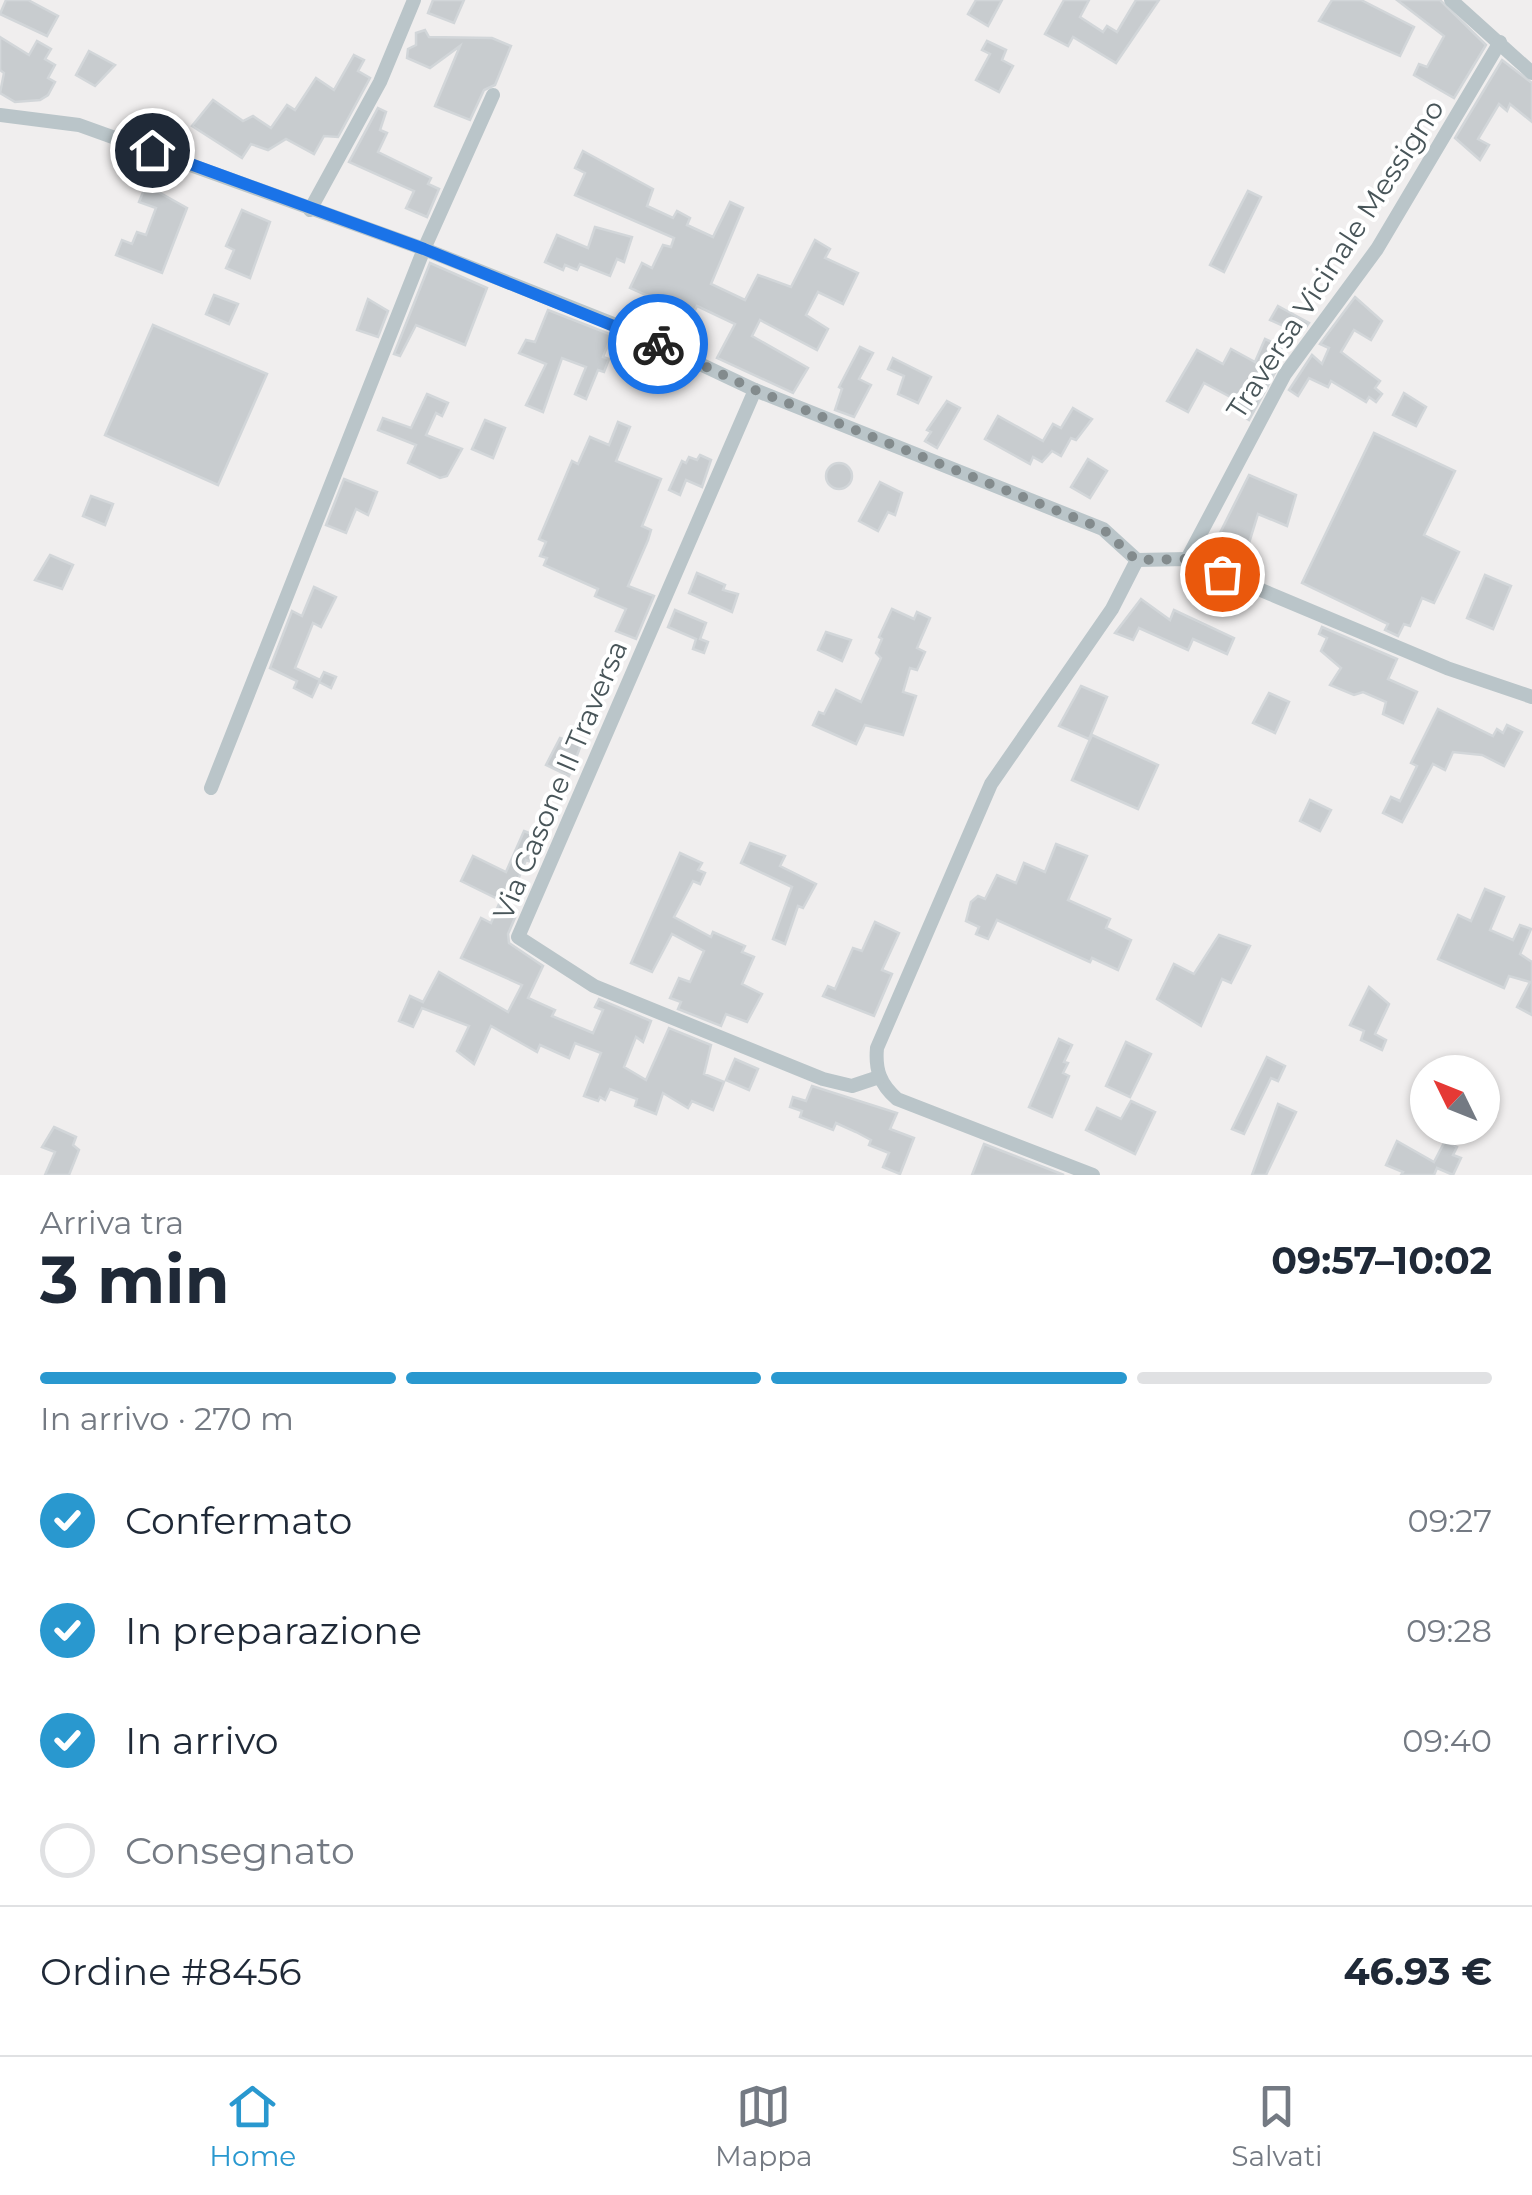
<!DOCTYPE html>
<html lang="it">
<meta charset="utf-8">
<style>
body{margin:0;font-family:Montserrat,sans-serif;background:#f6f6f7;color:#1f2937;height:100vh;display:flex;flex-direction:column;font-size:38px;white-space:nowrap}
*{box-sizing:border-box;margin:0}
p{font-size:32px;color:#747a83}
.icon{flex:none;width:55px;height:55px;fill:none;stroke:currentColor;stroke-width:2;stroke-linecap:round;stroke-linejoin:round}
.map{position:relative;height:1175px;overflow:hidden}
.panel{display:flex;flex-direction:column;background:#fff;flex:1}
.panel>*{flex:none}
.needle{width:65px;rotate:313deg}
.tools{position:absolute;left:1410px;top:1055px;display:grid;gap:20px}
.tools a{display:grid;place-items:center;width:90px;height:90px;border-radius:50%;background:#fff;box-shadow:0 2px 8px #0004;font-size:50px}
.pin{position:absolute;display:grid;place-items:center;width:85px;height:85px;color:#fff;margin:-42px;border:5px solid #fff;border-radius:50%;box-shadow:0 2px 10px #0007}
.courier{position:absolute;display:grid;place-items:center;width:100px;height:100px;margin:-50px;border:8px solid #1a73e8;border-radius:50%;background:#fff;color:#222;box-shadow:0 2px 12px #0007}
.summary em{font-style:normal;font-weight:700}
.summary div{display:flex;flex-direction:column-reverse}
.summary{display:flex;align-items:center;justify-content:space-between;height:170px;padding:0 40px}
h1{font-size:65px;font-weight:700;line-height:75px}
.bar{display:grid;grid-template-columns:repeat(4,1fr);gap:15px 10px;align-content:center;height:120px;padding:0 40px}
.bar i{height:12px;border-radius:8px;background:#e0e1e3}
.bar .current{background:#2998cf}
.bar p{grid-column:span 4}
.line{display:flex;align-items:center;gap:25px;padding:0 40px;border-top:2px solid #e0e1e3}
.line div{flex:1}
ol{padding:0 40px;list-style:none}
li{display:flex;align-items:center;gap:30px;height:110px}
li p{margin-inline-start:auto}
li .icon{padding:10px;border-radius:50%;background:#2998cf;color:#fff;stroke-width:4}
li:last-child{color:#747a83}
li i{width:55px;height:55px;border:5px solid #e0e1e3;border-radius:50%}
.tab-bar{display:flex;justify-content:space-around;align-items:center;height:140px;border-top:2px solid #e0e1e3;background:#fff;font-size:28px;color:#747a83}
.tab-bar a{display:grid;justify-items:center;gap:5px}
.tab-bar .current{color:#2998cf}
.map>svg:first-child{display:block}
.building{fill:#c8cccf;stroke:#d2d6d9;stroke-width:2.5}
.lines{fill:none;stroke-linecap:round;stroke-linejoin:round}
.minor{stroke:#bac5c9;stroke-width:14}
.done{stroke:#838b8d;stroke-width:10;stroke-dasharray:0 18}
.route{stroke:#1a73e8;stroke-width:12}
.labels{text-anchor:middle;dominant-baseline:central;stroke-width:8;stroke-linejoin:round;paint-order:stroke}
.street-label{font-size:28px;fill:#485559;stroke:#fff}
</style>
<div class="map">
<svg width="1532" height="1175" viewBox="0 0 1532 1175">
<rect width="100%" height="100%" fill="#f0eeee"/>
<g class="building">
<polygon points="6,0 28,0 58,16 47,36 0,14"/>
<polygon points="433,0 464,0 454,23 428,13"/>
<polygon points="976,0 1002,0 988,26 968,14"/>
<polygon points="1064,0 1089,0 1080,17 1103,32 1107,26 1117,32 1136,0 1159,0 1116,63 1073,37 1068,46 1045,34"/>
<polygon points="1332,0 1361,0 1414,27 1400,56 1319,21"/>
<polygon points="1397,0 1440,0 1486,45 1454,98 1414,75 1419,64 1427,67 1444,36"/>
<polygon points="425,30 429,37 492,38 511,46 495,85 484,90 470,120 435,106 460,46 430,68 407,58 408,49 416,45 416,33"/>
<polygon points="0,37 29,55 37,41 51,49 45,59 55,65 48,78 55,82 48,95 40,100 15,102 0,93 4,73 0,70"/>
<polygon points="987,41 1006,50 1002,60 1013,66 999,92 976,80 990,54 982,50"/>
<polygon points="89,51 115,65 95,86 76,75"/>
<polygon points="354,55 364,60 358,71 370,78 338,137 324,136 314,154 286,139 268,150 251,144 242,158 192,126 213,100 243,121 253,116 271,128 287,105 295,110 316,78 334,90"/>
<polygon points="1502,60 1532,83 1532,122 1510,104 1507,111 1499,104 1478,139 1489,145 1480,160 1455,138"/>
<polygon points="378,108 386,112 380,130 387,133 378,152 431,178 428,184 439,189 427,217 406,208 414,191 349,162"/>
<polygon points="583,151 653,189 647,206 673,218 677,211 690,218 687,225 713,237 730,202 743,208 711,284 745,300 758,275 791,287 815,240 830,249 825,258 858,273 843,304 818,292 806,315 828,329 817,350 760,320 752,336 808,368 793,393 717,358 735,324 697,306 692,316 630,288 642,263 652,268 663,245 671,247 674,238 575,195 585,173 575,168"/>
<polygon points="146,185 187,208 162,273 116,255 122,240 132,244 137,232 146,235 156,208 139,202"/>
<polygon points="1248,191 1261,197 1224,272 1210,265"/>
<polygon points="242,210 270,222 250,278 226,268 234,250 226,246"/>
<polygon points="595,227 632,237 624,262 617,259 610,276 580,264 577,270 565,265 563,270 545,262 557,235 588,248"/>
<polygon points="430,263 487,288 465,345 416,325 400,356 394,354"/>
<polygon points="214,295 238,304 229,324 206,314"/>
<polygon points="1355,297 1382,321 1371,340 1354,330 1341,352 1380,381 1375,388 1382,394 1376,402 1369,397 1366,402 1331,381 1328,387 1309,378 1298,396 1289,390 1312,355 1322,364 1329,348 1320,344"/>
<polygon points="368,299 388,311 378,337 357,330"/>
<polygon points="1278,306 1309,323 1301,334 1270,320"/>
<polygon points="548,310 612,335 603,357 609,359 604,372 598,370 586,399 575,394 586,367 562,358 543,412 526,405 546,364 519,353 526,340 535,342"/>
<polygon points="153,325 267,374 218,485 105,435"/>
<polygon points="1265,339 1288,349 1249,420 1230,408 1236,400 1204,383 1188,412 1167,401 1197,350 1223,364 1231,349 1255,362"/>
<polygon points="860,347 873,353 859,379 871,385 854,417 835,410 842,389 839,387"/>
<polygon points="893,358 931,377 918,403 898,394 904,376 888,369"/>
<polygon points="1404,393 1426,407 1416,426 1393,415"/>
<polygon points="427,394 448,403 442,416 436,413 426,435 462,449 447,476 440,478 408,463 416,445 378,430 383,418 411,428"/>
<polygon points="947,401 960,408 937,448 925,441 931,432 927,430"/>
<polygon points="1073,408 1092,419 1076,440 1071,438 1061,456 1052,451 1042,462 1033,457 1030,464 985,439 998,416 1043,441 1053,424 1061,428"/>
<polygon points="485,420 505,428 493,458 472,449"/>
<polygon points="618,422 630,427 616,461 661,479 642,526 651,530 648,540 628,586 654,596 636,639 616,631 626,609 595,596 598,589 544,565 547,558 540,556 546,542 539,539 572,461 578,464 590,437 609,445"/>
<polygon points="1374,433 1455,471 1424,535 1459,552 1434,603 1422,598 1410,626 1404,624 1398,636 1385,630 1388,624 1302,583"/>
<polygon points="700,455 711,460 702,487 686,480 680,495 669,490 682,461 686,463 689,457 697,460"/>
<polygon points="1088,459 1107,471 1090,498 1071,487"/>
<circle cx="839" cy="476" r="13"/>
<polygon points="1249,475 1296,495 1287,526 1258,514 1245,556 1215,543"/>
<polygon points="344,479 377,492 368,515 356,509 346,533 326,525"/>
<polygon points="880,482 902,493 895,515 888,512 878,531 859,521"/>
<polygon points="91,496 113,504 105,525 83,516"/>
<polygon points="50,555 73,565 62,589 35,580"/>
<polygon points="697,573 725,585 723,590 738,594 732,612 689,593"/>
<polygon points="1485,575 1511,586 1493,629 1467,618"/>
<polygon points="314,587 336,597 321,627 313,623 295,668 320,680 324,672 336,677 331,688 319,682 312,697 294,688 297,681 270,668 292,611 302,616"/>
<polygon points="1141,599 1170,620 1174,610 1234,638 1227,654 1193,639 1188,650 1139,628 1133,640 1115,633"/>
<polygon points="892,609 914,619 917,612 930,618 917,648 925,652 917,670 910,668 903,692 916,696 903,735 865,725 856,744 813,725 819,712 824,714 836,690 861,702 881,658 876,653 882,639 879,637"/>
<polygon points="675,610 706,623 700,639 708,642 704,653 693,649 696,639 668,627"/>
<polygon points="1322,627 1397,659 1388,679 1417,692 1403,723 1383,714 1386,702 1363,692 1354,695 1330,685 1341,668 1321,651 1327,638 1319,634"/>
<polygon points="826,632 851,640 842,661 818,650"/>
<polygon points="1081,686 1107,697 1089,739 1059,726"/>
<polygon points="1269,693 1289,702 1275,733 1253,723"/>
<polygon points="1438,709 1493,736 1497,729 1503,733 1507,725 1522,732 1504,766 1482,755 1453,752 1445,770 1433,764 1402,822 1383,813 1391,797 1400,801 1417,766 1411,763"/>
<polygon points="1092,735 1158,765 1138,809 1072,780"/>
<polygon points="560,738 581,745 569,776 546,765"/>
<polygon points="1310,800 1331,810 1320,831 1300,821"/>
<polygon points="524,831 546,840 536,864 526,860 508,904 461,881 473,856 506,872"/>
<polygon points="750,843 785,856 780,866 816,884 803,908 798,906 785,944 773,939 792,887 741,863"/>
<polygon points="1056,844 1087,856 1068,900 1110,919 1106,928 1131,940 1118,970 1092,958 1090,962 997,920 988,939 976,934 979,927 966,921 971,902 978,896 985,899 997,875 1016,883 1024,863 1045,872"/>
<polygon points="680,853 702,863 698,870 705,873 700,884 693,881 674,917 711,937 713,932 745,946 742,952 754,957 742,984 762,994 747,1022 726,1014 721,1026 678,1009 681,1002 670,998 679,978 690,982 704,951 672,934 652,972 631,963"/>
<polygon points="1485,889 1504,897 1490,930 1513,940 1520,925 1531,929 1520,954 1532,962 1532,1015 1517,1007 1530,982 1509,976 1504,988 1438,959 1458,915 1471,921"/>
<polygon points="499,904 517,913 508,934 509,943 543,966 528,998 555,1010 552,1016 593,1033 603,1010 595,1007 599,999 651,1021 643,1042 636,1037 624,1067 646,1080 669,1028 711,1045 704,1074 724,1082 713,1110 692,1101 688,1108 663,1093 656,1114 635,1106 637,1099 610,1089 605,1100 600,1097 598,1101 584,1096 601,1053 575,1043 569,1058 540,1045 537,1052 491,1026 474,1064 457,1051 469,1026 422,1008 413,1027 399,1021 410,996 423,1002 439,972 508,1012 522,985 461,958 481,918 491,923"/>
<polygon points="875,922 899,933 882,970 892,974 874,1016 823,996 828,986 835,989 853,948 862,951"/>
<polygon points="1219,935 1250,946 1231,983 1222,979 1201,1026 1157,999 1174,964 1194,974"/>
<polygon points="1369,987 1389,1004 1375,1034 1386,1040 1382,1050 1361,1040 1364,1031 1350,1025"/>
<polygon points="1059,1039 1072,1045 1064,1062 1068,1063 1063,1073 1069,1076 1052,1117 1029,1107"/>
<polygon points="1126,1042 1151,1054 1130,1097 1106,1086"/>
<polygon points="1267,1057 1285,1066 1278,1081 1271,1078 1244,1134 1232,1129"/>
<polygon points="735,1059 758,1069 749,1090 726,1080"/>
<polygon points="812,1086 897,1113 890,1129 914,1138 900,1174 883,1167 889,1153 869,1145 871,1140 856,1132 836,1123 833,1130 800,1117 802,1111 790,1107 793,1097 806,1101"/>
<polygon points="1131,1101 1155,1112 1135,1154 1086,1130 1097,1108 1121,1119"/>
<polygon points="1278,1104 1296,1112 1266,1175 1252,1175"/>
<polygon points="54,1127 76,1137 73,1145 79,1150 69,1175 45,1175 55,1152 42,1147"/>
<polygon points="1397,1141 1434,1162 1445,1141 1457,1147 1453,1155 1461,1158 1453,1175 1437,1168 1434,1175 1401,1175 1403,1172 1386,1165"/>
<polygon points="984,1144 1064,1175 972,1175"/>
</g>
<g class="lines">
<g class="minor">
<polyline points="1451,0 1532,73"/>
<path d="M 0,115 L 79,125 L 424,249 L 626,329 L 755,390 L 1103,529 L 1137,560 L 1112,609 L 991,784 L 877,1048 C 875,1070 880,1084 897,1099 L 1093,1175"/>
<polyline points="310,210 380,82 414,0"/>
<polyline points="755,390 518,937 594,986 823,1079 852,1086 879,1077"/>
<polyline points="1187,559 1285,374 1377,249 1500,42"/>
<polyline points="1137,560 1187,559 1447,668 1532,697"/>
<polyline points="211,788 424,249 493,95"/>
</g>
</g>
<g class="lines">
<polyline class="done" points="658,344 755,390 1103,529 1136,560 1187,559 1222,574"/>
<polyline class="route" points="152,150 424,249 658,344"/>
</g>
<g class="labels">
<g class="street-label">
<text transform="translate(1335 259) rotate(-57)">Traversa Vicinale Messigno</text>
<text transform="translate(560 780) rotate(-67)">Via Casone II Traversa</text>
</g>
</g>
</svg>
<div class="tools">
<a><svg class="needle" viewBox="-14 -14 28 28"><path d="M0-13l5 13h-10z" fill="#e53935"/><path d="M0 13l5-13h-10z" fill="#747a83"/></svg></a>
</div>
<div class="pin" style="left:1222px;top:574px;background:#ea580c"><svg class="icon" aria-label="bag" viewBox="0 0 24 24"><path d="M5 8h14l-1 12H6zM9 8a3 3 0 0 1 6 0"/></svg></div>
<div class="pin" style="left:152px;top:150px;background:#1f2937"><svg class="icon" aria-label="home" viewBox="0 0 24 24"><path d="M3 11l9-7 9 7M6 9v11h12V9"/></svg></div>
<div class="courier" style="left:658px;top:344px"><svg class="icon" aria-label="bike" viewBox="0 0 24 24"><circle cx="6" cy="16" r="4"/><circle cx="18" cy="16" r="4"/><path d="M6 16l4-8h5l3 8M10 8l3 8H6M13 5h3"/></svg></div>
</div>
<section class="panel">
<div class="summary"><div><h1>3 min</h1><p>Arriva tra</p></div><em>09:57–10:02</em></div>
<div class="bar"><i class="current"></i><i class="current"></i><i class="current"></i><i></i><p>In arrivo · 270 m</p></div>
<ol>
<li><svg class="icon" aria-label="check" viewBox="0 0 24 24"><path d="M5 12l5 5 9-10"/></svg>Confermato<p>09:27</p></li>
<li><svg class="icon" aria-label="check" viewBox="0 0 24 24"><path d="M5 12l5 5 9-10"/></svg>In preparazione<p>09:28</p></li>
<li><svg class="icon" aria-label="check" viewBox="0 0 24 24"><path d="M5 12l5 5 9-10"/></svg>In arrivo<p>09:40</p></li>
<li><i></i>Consegnato</li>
</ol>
<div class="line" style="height:130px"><div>Ordine #8456</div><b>46.93 €</b></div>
</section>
<nav class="tab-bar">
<a class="current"><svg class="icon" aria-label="home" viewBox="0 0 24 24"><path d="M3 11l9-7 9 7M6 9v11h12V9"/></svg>Home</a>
<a><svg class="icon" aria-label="map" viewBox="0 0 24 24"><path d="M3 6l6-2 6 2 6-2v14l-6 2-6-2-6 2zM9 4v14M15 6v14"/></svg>Mappa</a>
<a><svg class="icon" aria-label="saved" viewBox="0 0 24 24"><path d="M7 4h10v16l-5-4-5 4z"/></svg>Salvati</a>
</nav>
